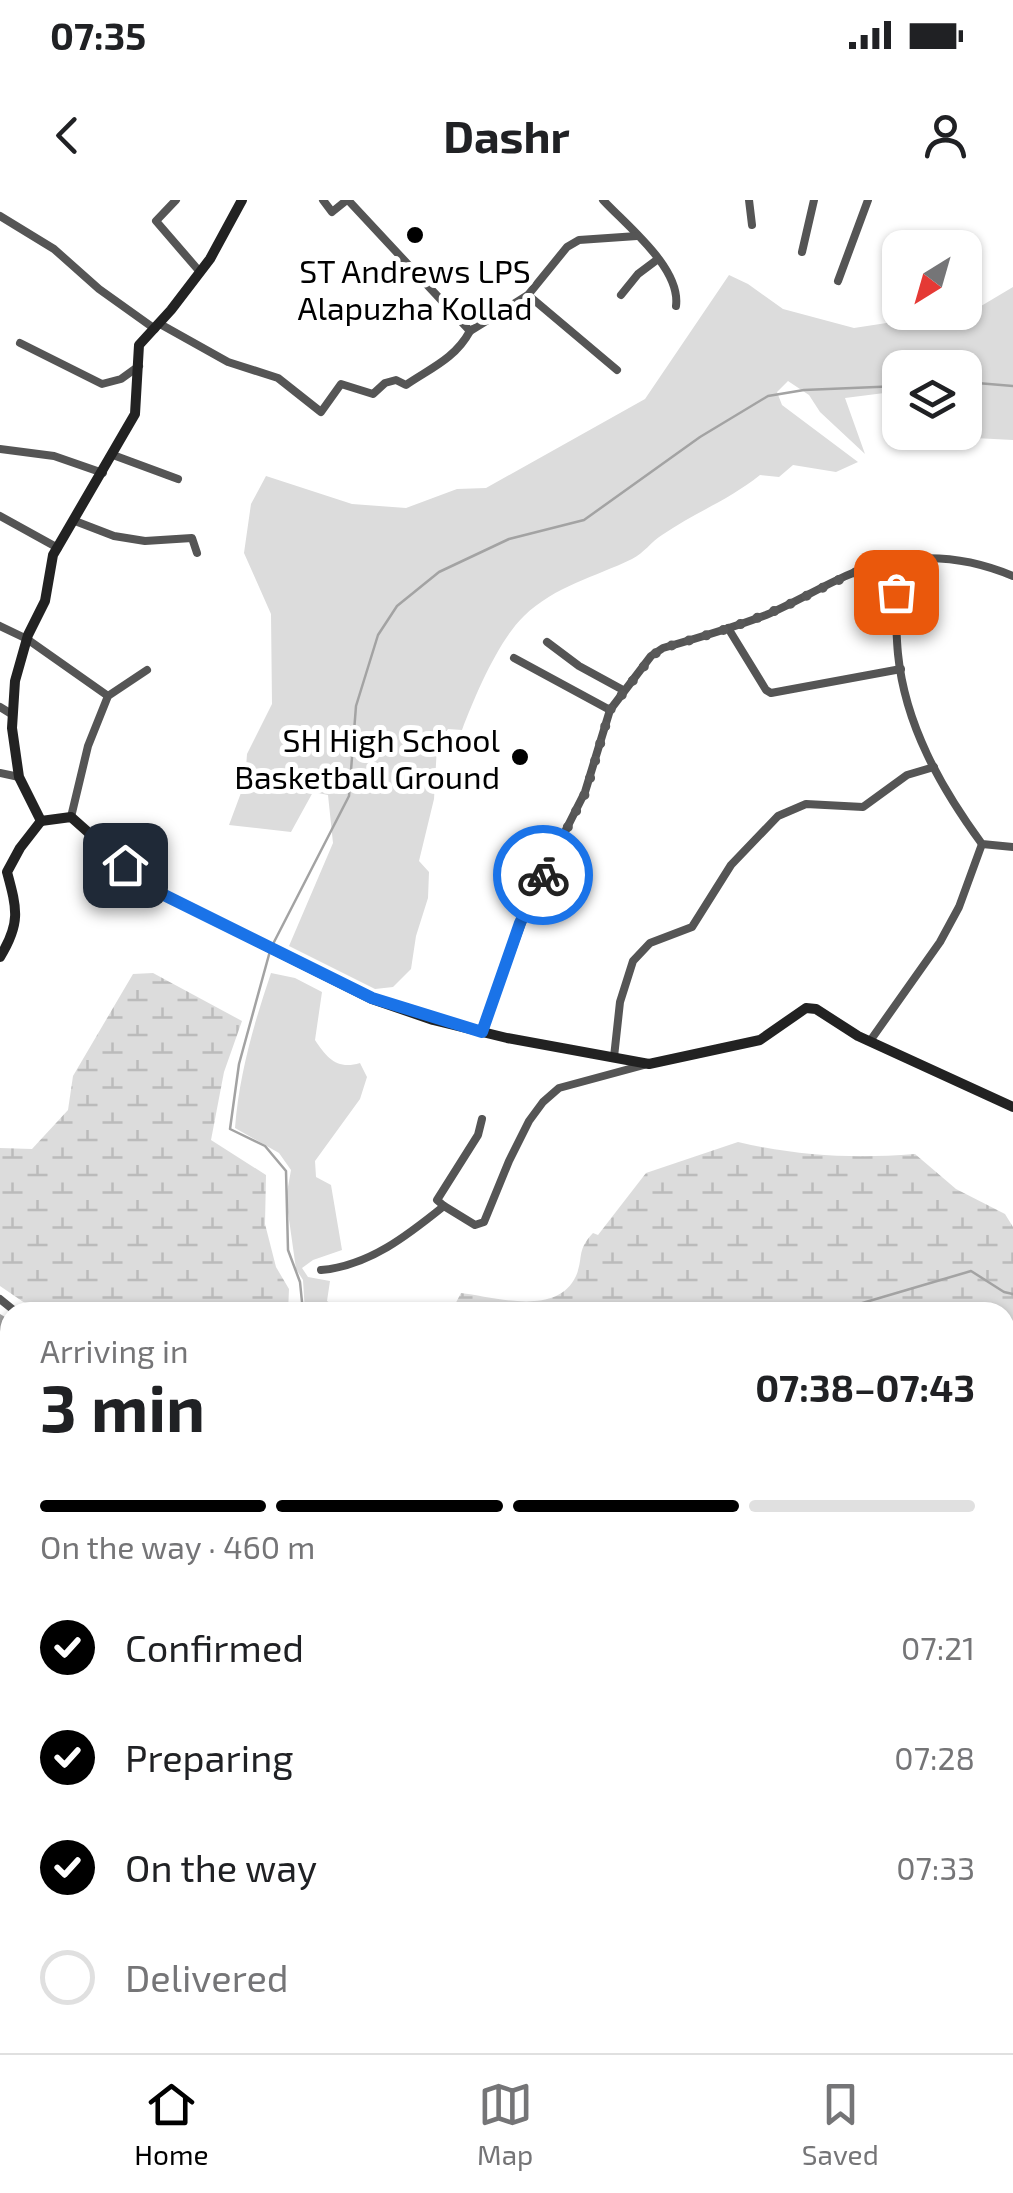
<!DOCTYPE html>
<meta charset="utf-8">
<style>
body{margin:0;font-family:"Exo 2",sans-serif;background:#f6f6f6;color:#202124;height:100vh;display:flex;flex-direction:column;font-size:38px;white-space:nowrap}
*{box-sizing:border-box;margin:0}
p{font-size:32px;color:#757577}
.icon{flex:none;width:55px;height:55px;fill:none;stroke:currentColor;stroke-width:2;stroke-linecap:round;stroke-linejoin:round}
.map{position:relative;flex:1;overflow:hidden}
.sheet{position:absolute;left:0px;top:1102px;width:1015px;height:752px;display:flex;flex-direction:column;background:#fff;border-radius:30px 30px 0 0;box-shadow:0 2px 8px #0004}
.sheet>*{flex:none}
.needle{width:65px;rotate:217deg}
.controls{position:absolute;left:882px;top:30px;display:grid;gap:20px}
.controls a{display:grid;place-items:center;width:100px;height:100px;border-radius:20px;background:#fff;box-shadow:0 2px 8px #0004;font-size:50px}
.pin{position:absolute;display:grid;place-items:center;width:85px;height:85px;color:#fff;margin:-42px;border-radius:20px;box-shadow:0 5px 15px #0006}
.courier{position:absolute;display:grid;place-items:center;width:100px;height:100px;margin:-50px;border:8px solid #1a73e8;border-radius:50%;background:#fff;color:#222;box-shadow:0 2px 12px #0007}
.summary em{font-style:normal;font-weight:700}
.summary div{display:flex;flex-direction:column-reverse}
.summary{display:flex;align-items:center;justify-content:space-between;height:170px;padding:0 40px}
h1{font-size:65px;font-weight:700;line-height:75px}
.bar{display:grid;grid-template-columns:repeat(4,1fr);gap:15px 10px;align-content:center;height:120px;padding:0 40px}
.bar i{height:12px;border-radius:8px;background:#e0e0e0}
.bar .selected{background:#000}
.bar p{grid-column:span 4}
ol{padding:0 40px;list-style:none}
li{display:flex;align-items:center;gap:30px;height:110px}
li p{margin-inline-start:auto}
li .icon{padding:10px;border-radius:50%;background:#000;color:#fff;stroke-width:4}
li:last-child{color:#757577}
li i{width:55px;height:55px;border:5px solid #e0e0e0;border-radius:50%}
.status{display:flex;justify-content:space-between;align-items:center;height:70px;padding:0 50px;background:#fff;direction:ltr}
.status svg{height:28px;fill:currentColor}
header{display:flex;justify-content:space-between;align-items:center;height:130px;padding:0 40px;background:#fff;font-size:45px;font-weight:700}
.tab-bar{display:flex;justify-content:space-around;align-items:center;height:140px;border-top:2px solid #e0e0e0;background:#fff;font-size:28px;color:#757577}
.tab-bar a{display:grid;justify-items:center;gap:5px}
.tab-bar .selected{color:#000}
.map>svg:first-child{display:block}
.green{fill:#dcdcdc}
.wetland{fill:url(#wetland-marsh)}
.water{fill:url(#water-waves)}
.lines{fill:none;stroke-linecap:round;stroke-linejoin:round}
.stream{stroke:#a3a3a3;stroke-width:2.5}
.street{stroke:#555;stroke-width:8}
.secondary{stroke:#222;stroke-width:10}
.done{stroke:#595959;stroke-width:10;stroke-dasharray:0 18}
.route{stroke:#1a73e8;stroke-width:12}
.poi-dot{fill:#000;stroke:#fff;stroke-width:4}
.labels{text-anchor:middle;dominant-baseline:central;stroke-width:10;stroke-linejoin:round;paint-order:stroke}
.poi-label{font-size:32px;fill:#000;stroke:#fff}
</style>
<div class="status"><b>07:35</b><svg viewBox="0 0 49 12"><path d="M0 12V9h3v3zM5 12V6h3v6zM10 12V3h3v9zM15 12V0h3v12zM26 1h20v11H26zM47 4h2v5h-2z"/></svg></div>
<header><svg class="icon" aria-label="back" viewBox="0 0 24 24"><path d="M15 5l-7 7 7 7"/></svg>Dashr<svg class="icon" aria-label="person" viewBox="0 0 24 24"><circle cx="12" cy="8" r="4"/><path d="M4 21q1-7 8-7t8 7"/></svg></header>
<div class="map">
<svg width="1013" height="1853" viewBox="0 0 1013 1853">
<defs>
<pattern id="wetland-marsh" width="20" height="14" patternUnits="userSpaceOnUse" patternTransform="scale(2.5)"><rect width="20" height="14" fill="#dcdcdc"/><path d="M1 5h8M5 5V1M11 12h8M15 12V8" fill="none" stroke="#bbb"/></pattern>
<pattern id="water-waves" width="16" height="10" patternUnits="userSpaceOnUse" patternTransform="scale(2.5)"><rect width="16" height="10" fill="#a3a3a3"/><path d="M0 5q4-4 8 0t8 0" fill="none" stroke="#8b8b8b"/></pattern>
</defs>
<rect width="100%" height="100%" fill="#fff"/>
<g class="green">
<path d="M 729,75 L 748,84 L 783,109 L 854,128 L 893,122 L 927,125 L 971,112 L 1013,87 L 1013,240 L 936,236 L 936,233 L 965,232 L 965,168 L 900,168 L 900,191 L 845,198 L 865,254 L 820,212 L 809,195 L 788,181 L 777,192 L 782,205 L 858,262 L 836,272 L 793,265 L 779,277 L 760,275 C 729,300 694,313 662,335 C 651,342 644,353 632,359 C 595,377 555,386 524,416 C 498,441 475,496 462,530 L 448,529 L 437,546 L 434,599 L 419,661 L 429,672 L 428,698 L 416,736 L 411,769 L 393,787 L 375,789 L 289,746 L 333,643 L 328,595 L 313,592 L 291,632 L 229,625 L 245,582 L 247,554 L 272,504 L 271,414 L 244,353 L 251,304 L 266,276 L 352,304 L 406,308 L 457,289 L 486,288 L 645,199 Z"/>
<path d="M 271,773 L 295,778 L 322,792 L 315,840 C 327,858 337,870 360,863 L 367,877 L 360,899 L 315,961 L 316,977 L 331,985 L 342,1050 L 313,1060 L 302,1068 L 308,1077 L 330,1081 L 327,1101 L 343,1112 L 305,1112 L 303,1080 L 296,1069 L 286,998 L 291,970 L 279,953 L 235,928 C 239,875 254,823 271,773 Z"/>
</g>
<g class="wetland">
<polygon points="153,773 242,821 224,872 211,940 266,975 265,1024 276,1067 289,1089 288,1112 38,1112 0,1086 0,948 32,949 68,910 73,876 133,774"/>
<path d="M 738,942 C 798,956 853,959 915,954 L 956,989 L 1005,1014 L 1013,1027 L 1013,1309 L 1005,1312 L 1005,1112 L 451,1112 L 461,1093 C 495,1097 557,1117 576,1076 C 584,1057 576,1051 593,1033 L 598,1035 L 646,973 Z"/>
<polygon points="0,1207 10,1216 10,1330 0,1337"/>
<polygon points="10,1804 10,1845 60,1845 55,1853 0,1853 0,1813"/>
</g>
<g class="water">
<polygon points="0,1114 10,1120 10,1190 0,1181"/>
<polygon points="10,1348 10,1419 0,1428 0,1356"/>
</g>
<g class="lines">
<g class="stream">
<polyline points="965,182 1013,186"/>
<polyline points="273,744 349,596 356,506 378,435 397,406 439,372 509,339 584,320 700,237 768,196 804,190 900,186"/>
<polyline points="270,751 239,864 230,929 265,946 286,971 288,1050 300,1082 303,1112"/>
<polyline points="807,1112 859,1104 971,1071 1004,1092 1013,1094"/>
</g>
<g class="street">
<polyline points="176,0 156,21 200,72"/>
<polyline points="323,0 332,12 347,0"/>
<path d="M 603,0 C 627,26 681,68 676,106"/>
<polyline points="749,0 752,25"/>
<polyline points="0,16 54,49 99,89 155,129"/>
<polyline points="802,52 814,0"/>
<polyline points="838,81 868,0"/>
<polyline points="528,95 617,170"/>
<polyline points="621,95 638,74 658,59"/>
<path d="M 160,124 L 228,162 L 278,178 L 321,212 L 341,184 L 373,194 L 385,183 L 396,180 L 406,185 C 429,169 455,159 470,131 L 348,0"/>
<polyline points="470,131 528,95 567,47 579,40 637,36"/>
<polyline points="20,143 102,184 121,179 139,166"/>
<polyline points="0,249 54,256 103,273"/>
<polyline points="113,255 178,279"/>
<polyline points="0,316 58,348"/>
<polyline points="75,321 114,336 145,341 192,338 197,353"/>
<path d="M 895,361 C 896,391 895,423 898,454 C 905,525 941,588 982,644 L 1013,647"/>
<polyline points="0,426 27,439 108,496"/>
<polyline points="728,428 766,490 771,493 901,469"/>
<polyline points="547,442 579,466 623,490"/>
<polyline points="514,458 610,510"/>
<polyline points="0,507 13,515"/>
<polyline points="0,573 19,577"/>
<polyline points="71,617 88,546 108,496 147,470"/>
<path d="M 482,832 L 530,701 L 585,592 L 610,510 L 651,456 L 663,448 C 698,438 732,428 766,415 C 790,405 812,392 835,381 C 893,352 954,351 1013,376"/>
<polyline points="870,841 940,742 959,707 982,644"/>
<polyline points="614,857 620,802 633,761 650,743 692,727 731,665 778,616 806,604 863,607 907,575 934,567"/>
<polyline points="444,1006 437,1000 478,935 482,919"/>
<path d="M 321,1070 C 369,1066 408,1035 444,1006 L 475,1025 L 484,1022 L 509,961 L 529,921 L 543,902 L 559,888 L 644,865"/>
<polyline points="0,1099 16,1112"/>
<polyline points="1005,1440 1013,1432"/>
<polyline points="209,1845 212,1853"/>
</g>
<g class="secondary">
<polyline points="41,621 71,617 152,689 372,799 433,820 507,838 649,864 760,840 806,808 816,809 858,836 1013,907"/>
<path d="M 0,757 C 21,723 17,709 7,672 L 20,648 L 41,621 L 19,577 L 12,528 L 15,481 L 28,435 L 45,401 L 53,355 L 135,214 L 139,145 L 171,110 L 210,59 L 242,0"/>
<polyline points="1005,1621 1013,1611"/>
<polyline points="0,1680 10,1681"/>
<polyline points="545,1845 553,1853"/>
<polyline points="810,1853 819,1845"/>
</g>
</g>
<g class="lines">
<path class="done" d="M 543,675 L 586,592 L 610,510 L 652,456 L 663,448 C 698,438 733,428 767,414 C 810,397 848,370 895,360 L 896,392"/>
<polyline class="route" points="125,665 152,689 372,798 482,832 520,723 543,675"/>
</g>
<g class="poi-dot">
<circle cx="415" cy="35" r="10"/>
<circle cx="520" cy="557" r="10"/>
</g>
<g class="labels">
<g class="poi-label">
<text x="415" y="70">ST Andrews LPS<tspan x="415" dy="37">Alapuzha Kollad</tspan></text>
<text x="500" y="539" text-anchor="end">SH High School<tspan x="500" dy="37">Basketball Ground</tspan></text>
</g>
</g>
</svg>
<div class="controls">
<a><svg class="needle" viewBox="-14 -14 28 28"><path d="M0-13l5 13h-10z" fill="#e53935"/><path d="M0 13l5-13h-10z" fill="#757577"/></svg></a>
<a><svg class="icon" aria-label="layers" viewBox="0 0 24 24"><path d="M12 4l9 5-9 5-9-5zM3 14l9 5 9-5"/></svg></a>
</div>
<div class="pin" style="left:896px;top:392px;background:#ea580c"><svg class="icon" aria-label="bag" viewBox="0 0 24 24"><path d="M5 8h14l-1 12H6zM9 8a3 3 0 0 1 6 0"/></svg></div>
<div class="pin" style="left:125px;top:665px;background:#1f2937"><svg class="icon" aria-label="home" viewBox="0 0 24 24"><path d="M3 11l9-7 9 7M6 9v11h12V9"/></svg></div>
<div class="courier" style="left:543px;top:675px"><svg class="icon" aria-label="bike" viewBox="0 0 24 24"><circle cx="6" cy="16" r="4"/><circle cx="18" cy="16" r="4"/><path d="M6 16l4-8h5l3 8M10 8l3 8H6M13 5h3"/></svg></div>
<section class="sheet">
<div class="summary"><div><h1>3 min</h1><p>Arriving in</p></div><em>07:38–07:43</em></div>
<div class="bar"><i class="selected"></i><i class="selected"></i><i class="selected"></i><i></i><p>On the way · 460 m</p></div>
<ol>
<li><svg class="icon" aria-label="check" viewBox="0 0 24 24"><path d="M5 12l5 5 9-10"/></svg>Confirmed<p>07:21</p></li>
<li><svg class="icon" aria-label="check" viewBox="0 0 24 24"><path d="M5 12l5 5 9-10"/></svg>Preparing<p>07:28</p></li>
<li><svg class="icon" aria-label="check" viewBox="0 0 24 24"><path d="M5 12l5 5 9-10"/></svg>On the way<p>07:33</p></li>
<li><i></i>Delivered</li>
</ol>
</section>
</div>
<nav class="tab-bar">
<a class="selected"><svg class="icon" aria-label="home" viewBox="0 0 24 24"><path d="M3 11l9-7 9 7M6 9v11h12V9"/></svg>Home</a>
<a><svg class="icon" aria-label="map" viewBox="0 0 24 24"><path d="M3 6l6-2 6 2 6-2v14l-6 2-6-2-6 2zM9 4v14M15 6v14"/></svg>Map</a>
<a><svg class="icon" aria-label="saved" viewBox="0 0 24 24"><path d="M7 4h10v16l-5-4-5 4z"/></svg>Saved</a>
</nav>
